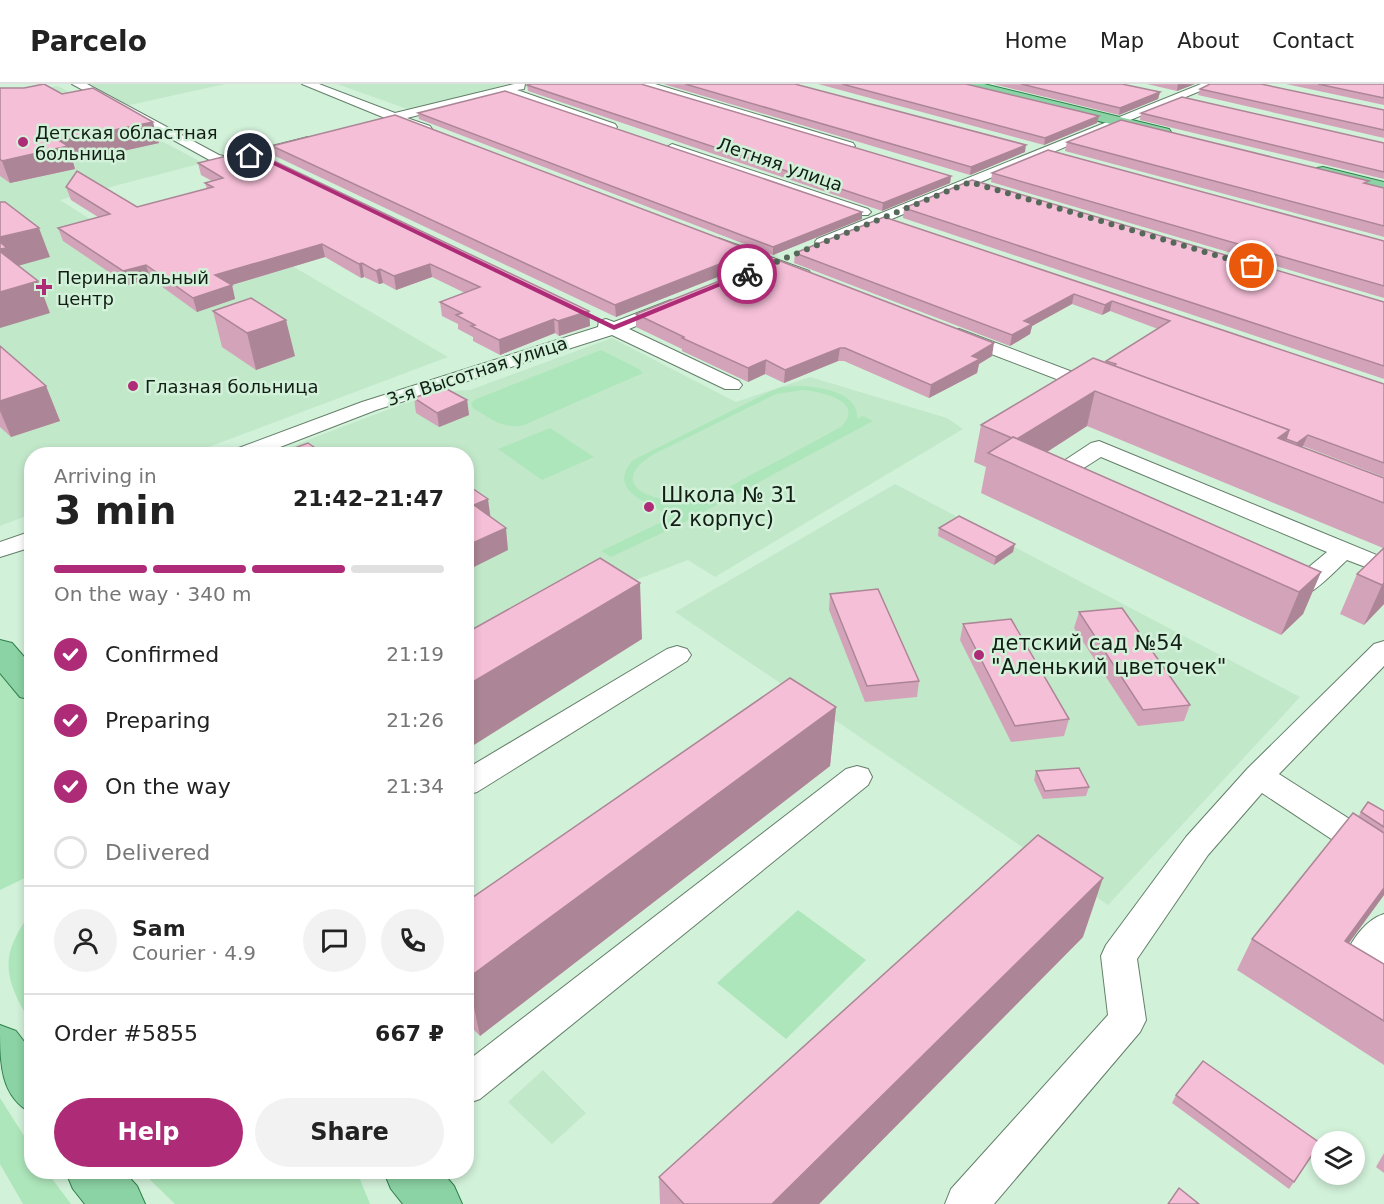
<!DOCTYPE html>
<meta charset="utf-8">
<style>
body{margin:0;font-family:"DejaVu Sans",sans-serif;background:#f2f2f2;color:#222;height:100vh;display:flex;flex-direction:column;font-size:22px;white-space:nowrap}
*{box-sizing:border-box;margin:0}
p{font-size:20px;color:#767676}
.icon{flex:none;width:33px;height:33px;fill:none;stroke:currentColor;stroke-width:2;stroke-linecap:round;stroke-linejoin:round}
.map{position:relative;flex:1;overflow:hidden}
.details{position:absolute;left:24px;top:363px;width:450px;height:732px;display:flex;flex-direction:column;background:#fff;border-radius:24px;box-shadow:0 3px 9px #0003}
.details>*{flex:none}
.tools{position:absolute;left:1311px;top:1047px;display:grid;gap:12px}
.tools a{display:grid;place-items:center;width:54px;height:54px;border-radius:50%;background:#fff;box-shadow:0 3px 9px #0003;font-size:30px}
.pin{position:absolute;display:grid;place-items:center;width:51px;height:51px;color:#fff;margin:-26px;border:3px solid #fff;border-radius:50%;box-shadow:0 2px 6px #0007}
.courier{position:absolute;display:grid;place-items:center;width:60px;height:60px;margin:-30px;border:4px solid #ae2c77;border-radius:50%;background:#fff;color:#222;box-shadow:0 2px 8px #0007}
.head em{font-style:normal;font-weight:700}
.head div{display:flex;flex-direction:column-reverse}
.head{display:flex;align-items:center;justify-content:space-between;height:102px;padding:0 30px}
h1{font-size:39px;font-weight:700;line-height:45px}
.bar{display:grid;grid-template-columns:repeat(4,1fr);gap:9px 6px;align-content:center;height:72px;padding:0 30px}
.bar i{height:8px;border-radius:4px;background:#e0e0e0}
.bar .selected{background:#ae2c77}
.bar p{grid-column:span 4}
.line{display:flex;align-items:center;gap:15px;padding:0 30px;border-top:2px solid #e0e0e0}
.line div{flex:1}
.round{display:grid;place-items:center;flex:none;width:63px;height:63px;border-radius:32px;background:#f2f2f2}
ol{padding:0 30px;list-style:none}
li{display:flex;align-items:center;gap:18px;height:66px}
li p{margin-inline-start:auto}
li .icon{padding:6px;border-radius:50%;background:#ae2c77;color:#fff;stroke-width:4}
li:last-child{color:#767676}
li i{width:33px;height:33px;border:3px solid #e0e0e0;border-radius:50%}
.action{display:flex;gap:12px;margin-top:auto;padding:12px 30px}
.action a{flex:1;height:69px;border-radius:36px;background:#ae2c77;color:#fff;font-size:24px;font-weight:700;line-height:69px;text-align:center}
.action a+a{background:#f2f2f2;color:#222}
header{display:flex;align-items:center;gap:36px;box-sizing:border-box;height:84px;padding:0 30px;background:#fff;border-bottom:2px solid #e0e0e0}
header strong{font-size:28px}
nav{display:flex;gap:33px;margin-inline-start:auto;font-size:21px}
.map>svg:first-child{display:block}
.built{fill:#c2e8ca}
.green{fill:#aee6bb;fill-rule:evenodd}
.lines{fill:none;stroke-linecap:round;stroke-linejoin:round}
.minor-casing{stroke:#637f69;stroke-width:2}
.major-casing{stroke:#2e804a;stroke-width:2}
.minor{fill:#fff;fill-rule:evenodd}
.major{fill:#8bd2a4;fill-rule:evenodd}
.wall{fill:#d3a4b9}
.shaded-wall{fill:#ac8696}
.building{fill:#f5bfd7;stroke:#ac8696;stroke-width:1.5}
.route{fill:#ae2c77}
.done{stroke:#55685a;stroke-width:6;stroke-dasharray:0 10.8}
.poi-dot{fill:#ae2c77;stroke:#d2f1d9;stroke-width:2}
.labels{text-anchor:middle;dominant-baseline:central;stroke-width:5;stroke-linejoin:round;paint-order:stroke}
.far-poi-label{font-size:18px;fill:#121e15;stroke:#d2f1d9;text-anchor:start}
.far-street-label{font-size:18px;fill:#121e15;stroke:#d2f1d9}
.poi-label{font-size:21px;fill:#121e15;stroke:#d2f1d9;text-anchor:start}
</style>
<header>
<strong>Parcelo</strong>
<nav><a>Home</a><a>Map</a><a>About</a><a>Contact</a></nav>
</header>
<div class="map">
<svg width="1384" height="1120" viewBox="0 0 1384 1120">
<rect width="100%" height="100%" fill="#d2f1d9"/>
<g class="built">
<polygon points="86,0 225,0 130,21 122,20"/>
<polygon points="337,0 507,0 418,25 410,26"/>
<polygon points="58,2 203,79 60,116 101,142 186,120 448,273 190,370 32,370 31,430 0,442 0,13"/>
<polygon points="612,254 736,318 810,293 947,334 963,345 715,493 688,476 599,510 467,587 466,370 271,370 434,308 470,306"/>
<polygon points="895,400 1300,613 1108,821 675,528"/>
<polygon points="543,986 586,1029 552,1060 508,1018"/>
</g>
<g class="green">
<path d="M 601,266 L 639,285 L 643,289 L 524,341 C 503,346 490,334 473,324 L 471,319 L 476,315 Z"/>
<path d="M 803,302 C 822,304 859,308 857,335 L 863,332 L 873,337 L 681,440 L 611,473 L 601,467 L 672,433 C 650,419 605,407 633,376 L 771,307 L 782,303 ZM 803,306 C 822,308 866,317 841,343 C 811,359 782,375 752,390 C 736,399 720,410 702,414 C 669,424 597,405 654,370 L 776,310 Z"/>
<polygon points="550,344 594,373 542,396 498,365"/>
<polygon points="0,584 32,622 31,791 0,806"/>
<polygon points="798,826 866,876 786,955 717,899"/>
<path d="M 31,829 L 31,939 C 2,892 0,870 31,829 Z"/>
<polygon points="0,1014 31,1063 32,1088 47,1088 71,1120 23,1120 0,1080"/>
<polygon points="142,1088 357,1088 370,1120 175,1120"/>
</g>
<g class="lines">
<g class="minor-casing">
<g id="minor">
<polygon points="72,0 87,0 219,71 228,73 308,53 315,57 313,60 228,81 215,79"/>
<polygon points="302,0 319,0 395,29 514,0 525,0 524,5 517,6 615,40 617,43 615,46 605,46 503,10 407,34 430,42 432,45 425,49 386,37 385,34"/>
<polygon points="636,0 655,0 853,59 855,62 848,66 843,65 638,3"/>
<polygon points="1201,0 1217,0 829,161 817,161 815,158 817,155"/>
<polygon points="672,60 868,125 871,128 868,131 858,131 667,67 665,64"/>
<polygon points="718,154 809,187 812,191 809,195 797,195 712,162 710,159"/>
<polygon points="671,216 677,217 680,221 677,225 629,245 739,297 742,301 739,305 725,305 612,251 376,326 262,370 233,370 236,365 362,318 598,243 599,237 606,235 614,238"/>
<polygon points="959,245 1107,301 1110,305 1107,309 1093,309 952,255 950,251 952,247"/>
<path d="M 1099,357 L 1384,474 L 1384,490 L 1347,476 C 1331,490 1297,532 1278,505 L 1282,500 L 1292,497 L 1327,468 L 1101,373 L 1068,394 L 1070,398 L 1067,403 C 1057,405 1047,404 1041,395 L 1044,390 L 1091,359 Z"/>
<polygon points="32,447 32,463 0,473 0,458"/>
<polygon points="1384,557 1384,582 1279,690 1384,757 1384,786 1372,782 1262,709 1208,771 1137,875 1146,936 1140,948 994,1120 945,1120 951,1105 1108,931 1101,872 1106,861 1186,753 1248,684 1374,560"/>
<polygon points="677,562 687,565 691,571 687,577 477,708 466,711 466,685 667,565"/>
<polygon points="857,682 868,685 872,693 868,701 480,1015 466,1020 466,978 846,685"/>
<path d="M 1384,830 L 1384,901 L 1349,884 L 1344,873 C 1353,855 1365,836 1384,830 Z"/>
</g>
</g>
<g class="major-casing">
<g id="major">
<polygon points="959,0 984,0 1169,45 1171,48 1163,53 961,3"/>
<polygon points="1323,83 1384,98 1384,108 1317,92 1314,88 1317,84"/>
<polygon points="0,556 12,559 32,582 32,616 20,613 0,589"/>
<path d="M 0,941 L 16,947 L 32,968 L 32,1029 C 0,1013 0,979 0,941 Z"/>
<polygon points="66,1088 124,1088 137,1102 145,1120 85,1120 73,1105"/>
<polygon points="384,1088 442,1088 454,1102 462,1120 403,1120 391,1105"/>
</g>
</g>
<use href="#minor" class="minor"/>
<use href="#major" class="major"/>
</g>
<g class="wall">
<polygon points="663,0 795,0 1025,68 970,91"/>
<polygon points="818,0 966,0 1099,32 1097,39 1044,61"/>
<polygon points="993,0 1122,0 1160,8 1158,15 1119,31"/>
<polygon points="1147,0 1195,0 1177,7"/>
<polygon points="1286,0 1384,0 1384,21"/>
<polygon points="527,1 951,92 950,99 882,127 528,7"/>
<polygon points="0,4 62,10 159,59 73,78 75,85 10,99 0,92"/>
<polygon points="1200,5 1384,26 1384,54 1198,11"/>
<polygon points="418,29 862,135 773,171 419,35"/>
<polygon points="1141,29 1384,59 1384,95 1140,36"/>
<polygon points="1067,58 1367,100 1384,104 1384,153 1065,67"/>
<polygon points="272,62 753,179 616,233 275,72"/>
<polygon points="198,79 589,227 590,242 559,252 555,249 500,271 473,257 473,253 458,245 458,240 442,232 440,218 465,209 432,193 396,206 383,199 379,200 364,193 361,194 325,173 232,201 235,215 197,228 150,194 128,201 63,157 58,144 98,133 71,116 66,103 137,123 207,105 205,99 212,97 201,91"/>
<polygon points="992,89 1384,157 1384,214 991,98"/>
<polygon points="904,124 1384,218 1384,295 903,134"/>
<polygon points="884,133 1384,300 1384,393 1303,362 1302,363 1384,394 1384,520 1364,541 1340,530 1357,490 1383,464 1087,342 1047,368 1321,488 1303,530 1281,551 981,409 986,383 974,378 981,341 1106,278 1106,277 1158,245 1110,227 1102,231 1072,220 1032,242 1030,250 1010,262 794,179 795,169"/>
<polygon points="213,227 295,272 256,286 222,263"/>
<polygon points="636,230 992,272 979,280 977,289 929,314 844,277 838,277 784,299 765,290 748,298 682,267 682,265 636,243"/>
<polygon points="0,262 46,302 60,337 11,353 0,343"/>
<polygon points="414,314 467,316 469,331 439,343 416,329"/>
<polygon points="939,444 1013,468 994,481 938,452"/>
<polygon points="830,510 919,597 917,613 865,618 829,526"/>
<polygon points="1079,528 1190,621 1184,637 1138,642 1074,544"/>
<polygon points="963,540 1069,635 1064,652 1011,658 960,556"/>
<polygon points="836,623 830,682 480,952 466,938 466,818"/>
<polygon points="1036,687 1089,703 1086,712 1043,715 1034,696"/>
<polygon points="1384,727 1384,811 1349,859 1384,880 1384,981 1237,886 1252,855 1358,733 1361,728"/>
<polygon points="1083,853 819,1120 660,1120 659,1093"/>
<polygon points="1176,1011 1294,1098 1289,1105 1172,1019"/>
<polygon points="1384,1069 1384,1089 1376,1083"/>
</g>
<g class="shaded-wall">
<polygon points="1178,0 1195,0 1177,7"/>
<polygon points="1160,8 1158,15 1119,31 1120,24"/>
<polygon points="1099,32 1097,39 1044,61 1045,54"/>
<polygon points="153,38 159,59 73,78 75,85 10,99 2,77 60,57"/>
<polygon points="1026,61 1025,68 970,91 971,83"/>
<polygon points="951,92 950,99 882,127 883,119"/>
<polygon points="862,128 862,135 773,171 773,163"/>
<polygon points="39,144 50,173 14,183 0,168 0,153"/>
<polygon points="322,160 325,173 218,205 215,191"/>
<polygon points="753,167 753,179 616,233 615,221"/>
<polygon points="362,179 364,193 361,194 359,180"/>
<polygon points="430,180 432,193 396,206 394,192"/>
<polygon points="146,181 150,194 128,201 123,187"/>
<polygon points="380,185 383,199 379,200 376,187"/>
<polygon points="38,197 50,229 0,244 0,208"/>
<polygon points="232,201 235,215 197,228 193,214"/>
<polygon points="1074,210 1072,220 1032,242 1030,250 1010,262 1012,251 1024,237"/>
<polygon points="1112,217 1110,227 1102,231 1105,221"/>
<polygon points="589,227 590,242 559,252 558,237"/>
<polygon points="554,235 555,249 500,271 499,256"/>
<polygon points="286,236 295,272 256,286 247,249"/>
<polygon points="994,259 992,272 979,280 977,289 929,314 931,301 972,272"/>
<polygon points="840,264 838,277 784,299 785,286"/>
<polygon points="766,276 765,290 748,298 748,284"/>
<polygon points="46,302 60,337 11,353 0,327 0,317"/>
<polygon points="1095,307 1087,342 1022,384 1016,356"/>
<polygon points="467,316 469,331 439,343 437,329"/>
<polygon points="1289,346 1277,378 1278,354"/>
<polygon points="1308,351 1303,362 1292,370 1297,359"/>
<polygon points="488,415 491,437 474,421"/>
<polygon points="506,444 508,466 466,487 466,462"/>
<polygon points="1015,460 1013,468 994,481 996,473"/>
<polygon points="1321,488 1303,530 1281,551 1299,508"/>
<polygon points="640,499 642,555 466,666 466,602"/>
<polygon points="1384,499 1384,520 1364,541 1382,501"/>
<polygon points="836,623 830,682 480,952 468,894"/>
<polygon points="1103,794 1083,853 819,1120 772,1120"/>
<polygon points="1384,804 1384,811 1327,889 1345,857"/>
</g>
<g class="building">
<polygon points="44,0 62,10 93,4 153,38 60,57 68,62 2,77 0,75 0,4 24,4"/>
<polygon points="531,0 641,0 951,92 883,119 527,1"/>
<polygon points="685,0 795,0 1026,61 971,83"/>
<polygon points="842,0 966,0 1099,32 1045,54"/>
<polygon points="1021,0 1122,0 1160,8 1120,24"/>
<polygon points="1210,0 1261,0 1384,26 1384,46 1200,5"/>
<polygon points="1318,0 1384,0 1384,14"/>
<polygon points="505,7 862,128 773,163 418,29"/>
<polygon points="1182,13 1384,59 1384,88 1141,29"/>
<polygon points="395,31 753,167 615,221 272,62"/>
<polygon points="1121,36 1369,97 1364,99 1384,104 1384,142 1067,58"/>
<polygon points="251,66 589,227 558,237 554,235 499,256 471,242 475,241 456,231 462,229 440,218 480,203 430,180 394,192 380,185 376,187 362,179 359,180 322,160 215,191 232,201 193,214 146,181 123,187 58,144 110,130 66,103 77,87 137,123 213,103 205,99 223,94 198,79"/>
<polygon points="1048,66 1384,157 1384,202 992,89"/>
<polygon points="972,96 1384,218 1384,282 904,124"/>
<polygon points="0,118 5,118 39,144 0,153"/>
<polygon points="884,133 1384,300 1384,379 1308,351 1297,359 1286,355 1289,346 1114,282 1116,280 1106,277 1170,237 1112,217 1105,221 1074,210 1024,237 1032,240 1012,251 795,169"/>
<polygon points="0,158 7,164 0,165"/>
<polygon points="0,167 2,169 38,197 0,208"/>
<polygon points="775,175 994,259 972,272 980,275 931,301 845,264 840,264 785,286 766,276 748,284 682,254 684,253 636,230"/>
<polygon points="251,214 286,236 247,249 213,227"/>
<polygon points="0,262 46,302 0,317"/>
<polygon points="1093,274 1289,346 1278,354 1384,394 1384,419 1095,307 1017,355 1013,353 1012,354 981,341"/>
<polygon points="443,303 467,316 437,329 414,314"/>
<polygon points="1013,353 1321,488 1299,508 988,369"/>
<polygon points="308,359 324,370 278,370"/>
<polygon points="466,400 488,415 474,421 506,444 466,462"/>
<polygon points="959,432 1015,460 996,473 939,444"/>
<polygon points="1384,464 1384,499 1382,501 1357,490"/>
<polygon points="600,474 640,499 466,602 466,549"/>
<polygon points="878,505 919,597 867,602 830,510"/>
<polygon points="1122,524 1190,621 1143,626 1079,528"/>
<polygon points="1011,535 1069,635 1015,642 963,540"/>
<polygon points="790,594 836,623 468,894 466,893 466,818"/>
<polygon points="1079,684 1089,703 1045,707 1036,687"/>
<polygon points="1368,718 1384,727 1384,743 1361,728"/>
<polygon points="1353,729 1384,749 1384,804 1345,857 1384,880 1384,937 1252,855"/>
<polygon points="1038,751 1103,794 772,1120 684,1120 659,1093"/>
<polygon points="1203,977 1320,1059 1294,1098 1176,1011"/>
<polygon points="1179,1104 1199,1120 1168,1120"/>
</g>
<polygon class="route" points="259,70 614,241 745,188 750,190 614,246 257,73 247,72"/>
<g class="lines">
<polyline class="done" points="747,190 970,98 1252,182"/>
</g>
<g class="poi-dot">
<circle cx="23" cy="58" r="6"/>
<path d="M41 194h6v6h6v6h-6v6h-6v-6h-6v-6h6z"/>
<circle cx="133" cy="302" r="6"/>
<circle cx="649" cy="423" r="6"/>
<circle cx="979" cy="571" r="6"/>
</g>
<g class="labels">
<g class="far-poi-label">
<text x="35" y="48">Детская областная<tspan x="35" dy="21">больница</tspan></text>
<text x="57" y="193">Перинатальный<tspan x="57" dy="21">центр</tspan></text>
<text x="145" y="302">Глазная больница</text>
</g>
<g class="far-street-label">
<text transform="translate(780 80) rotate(19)">Летняя улица</text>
<text transform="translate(477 287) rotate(-18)">3-я Высотная улица</text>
</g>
<g class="poi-label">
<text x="661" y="411">Школа № 31<tspan x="661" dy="24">(2 корпус)</tspan></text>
<text x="991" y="559">детский сад №54<tspan x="991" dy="24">"Аленький цветочек"</tspan></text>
</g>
</g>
</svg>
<div class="tools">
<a><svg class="icon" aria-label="layers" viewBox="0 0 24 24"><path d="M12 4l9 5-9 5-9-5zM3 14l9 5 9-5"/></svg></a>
</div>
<div class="pin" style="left:1252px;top:182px;background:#ea580c"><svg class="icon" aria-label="bag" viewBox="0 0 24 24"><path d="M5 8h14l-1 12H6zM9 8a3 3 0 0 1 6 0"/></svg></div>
<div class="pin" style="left:250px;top:72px;background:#1f2937"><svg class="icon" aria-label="home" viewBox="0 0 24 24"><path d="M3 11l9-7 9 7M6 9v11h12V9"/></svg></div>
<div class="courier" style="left:747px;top:190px"><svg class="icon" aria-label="bike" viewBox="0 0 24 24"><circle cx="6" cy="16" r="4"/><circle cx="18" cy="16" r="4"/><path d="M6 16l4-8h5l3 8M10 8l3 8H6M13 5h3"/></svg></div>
<section class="details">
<div class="head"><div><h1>3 min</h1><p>Arriving in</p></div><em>21:42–21:47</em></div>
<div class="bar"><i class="selected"></i><i class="selected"></i><i class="selected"></i><i></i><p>On the way · 340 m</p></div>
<ol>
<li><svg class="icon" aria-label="check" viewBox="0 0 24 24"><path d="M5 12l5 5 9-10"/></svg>Confirmed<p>21:19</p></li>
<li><svg class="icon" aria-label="check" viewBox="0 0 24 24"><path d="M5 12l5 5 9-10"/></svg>Preparing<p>21:26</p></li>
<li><svg class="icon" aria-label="check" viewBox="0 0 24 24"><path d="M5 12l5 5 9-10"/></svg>On the way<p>21:34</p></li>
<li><i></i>Delivered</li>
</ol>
<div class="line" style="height:108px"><a class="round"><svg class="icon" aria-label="person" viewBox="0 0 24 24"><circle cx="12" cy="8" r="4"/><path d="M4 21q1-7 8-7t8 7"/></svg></a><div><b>Sam</b><p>Courier · 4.9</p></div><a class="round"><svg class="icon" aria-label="chat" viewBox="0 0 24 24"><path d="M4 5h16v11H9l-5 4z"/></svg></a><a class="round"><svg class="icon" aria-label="phone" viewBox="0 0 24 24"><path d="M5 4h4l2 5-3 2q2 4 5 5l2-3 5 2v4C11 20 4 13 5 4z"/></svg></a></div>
<div class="line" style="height:78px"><div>Order #5855</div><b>667 ₽</b></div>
<div class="action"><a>Help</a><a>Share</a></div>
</section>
</div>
